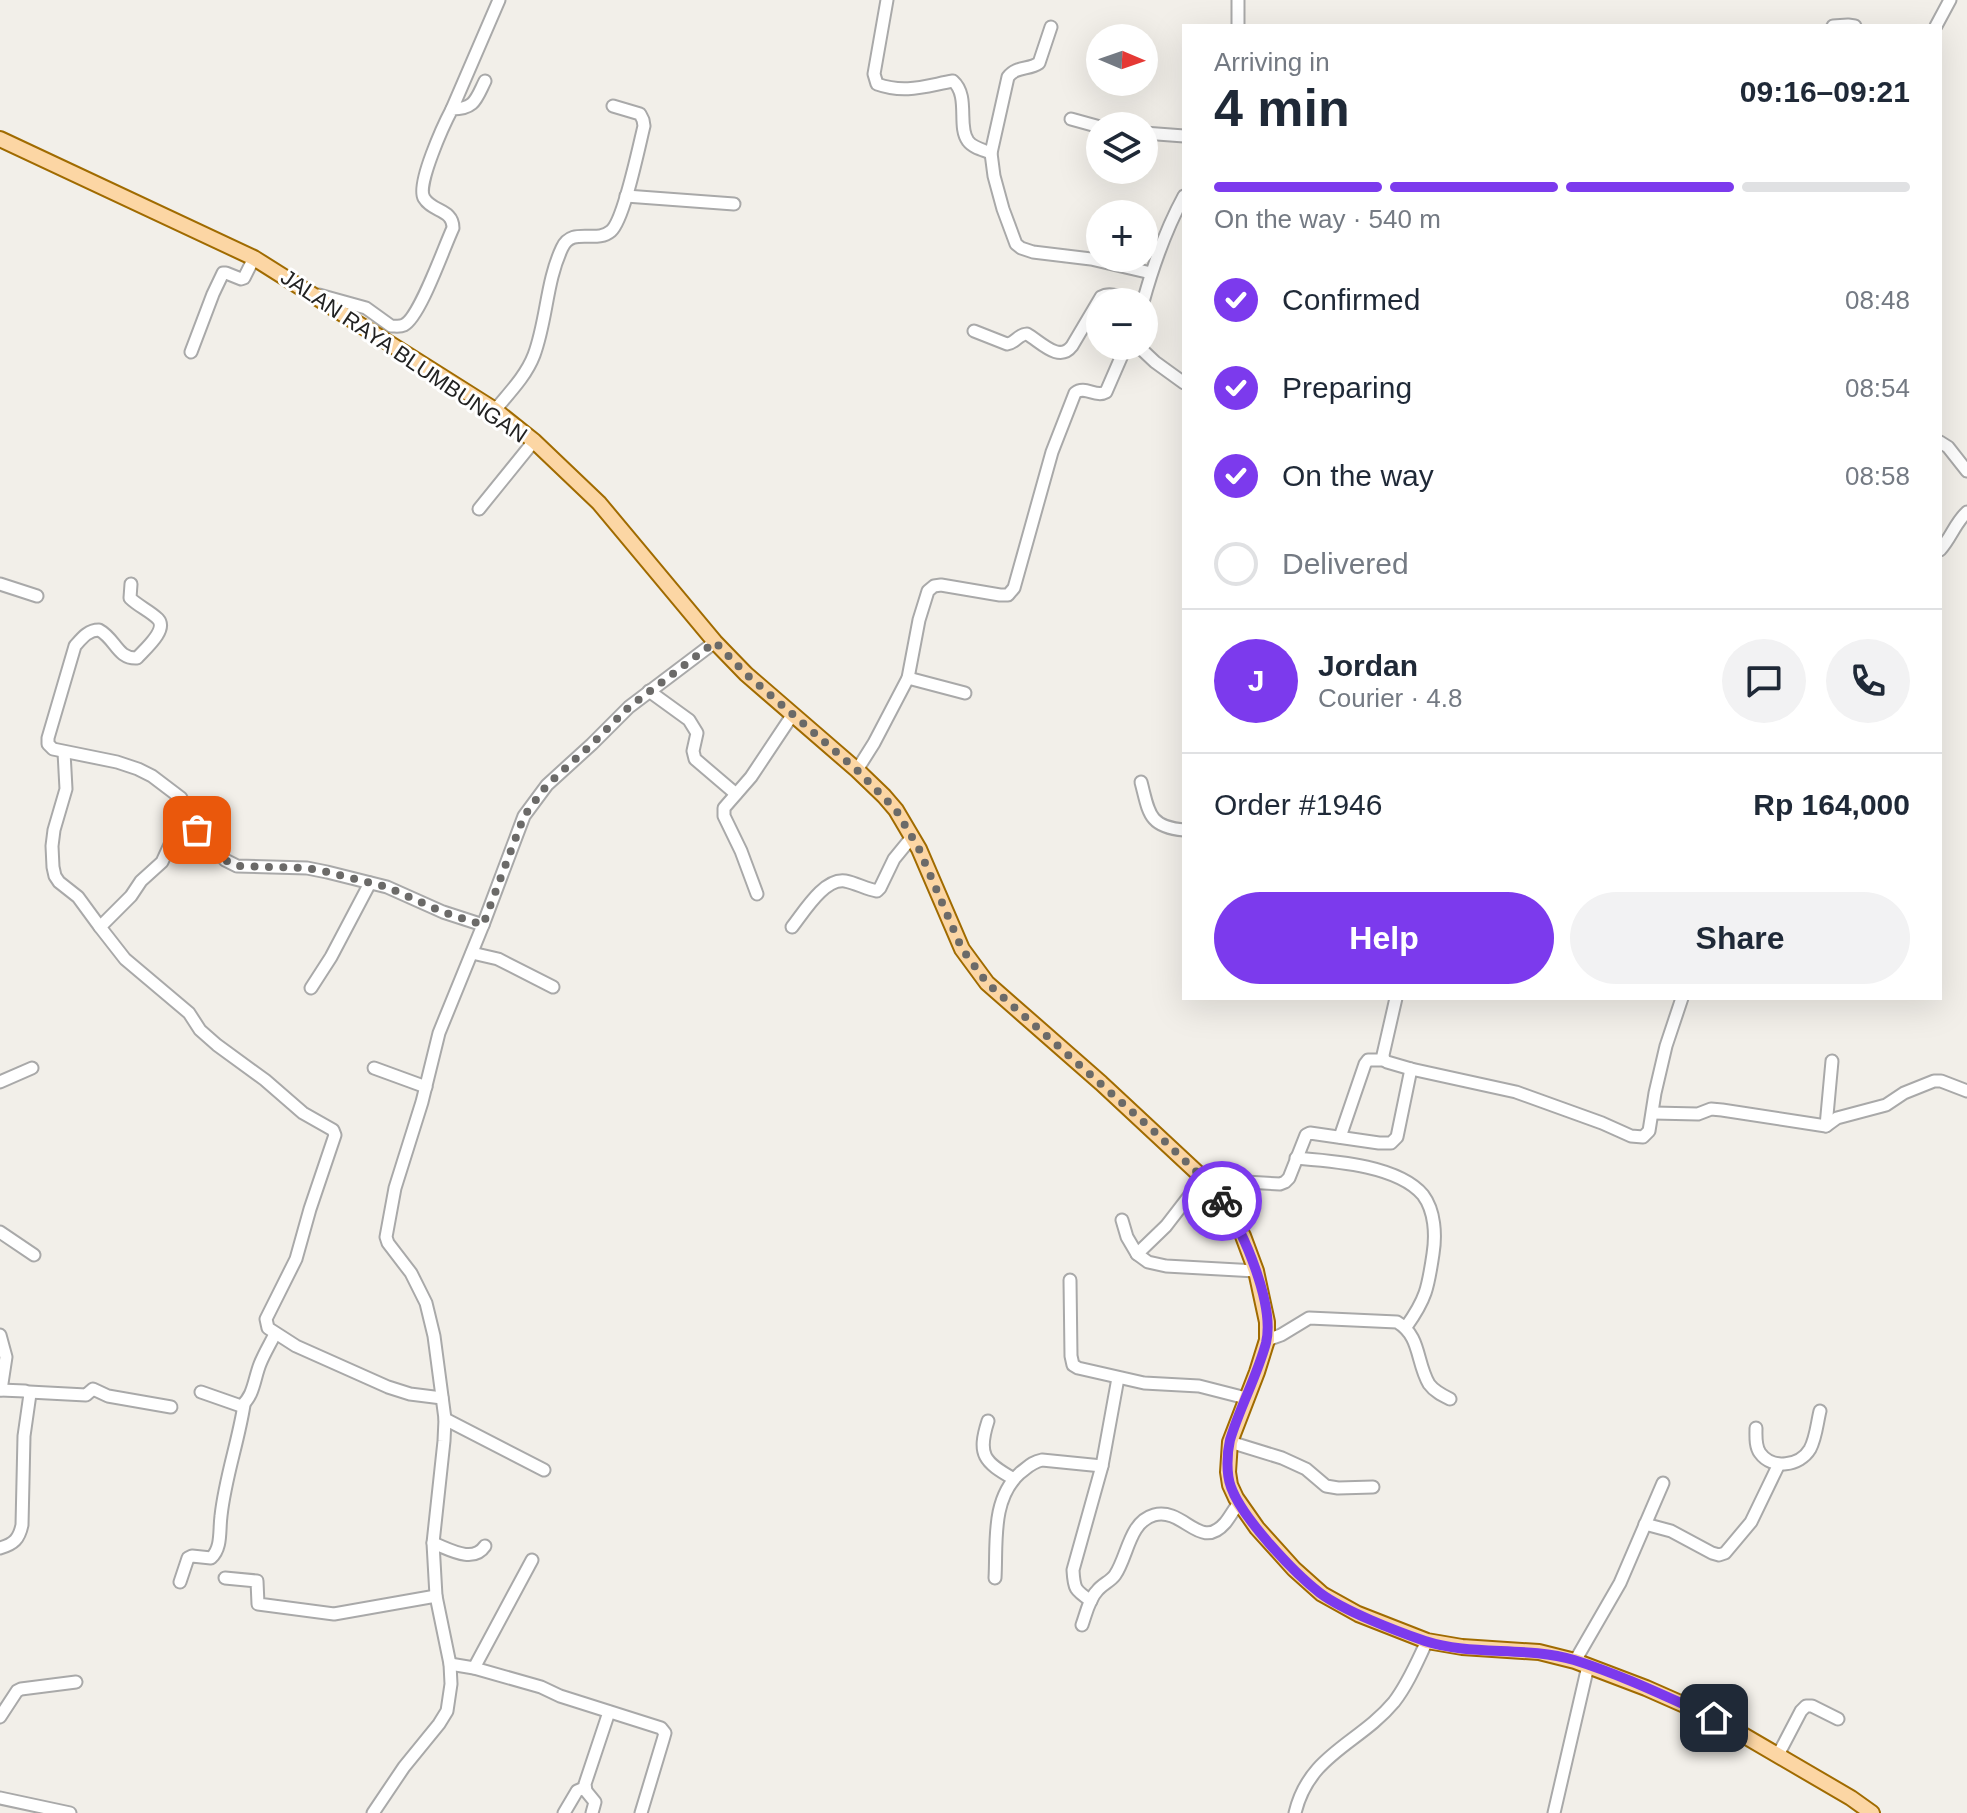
<!DOCTYPE html>
<meta charset="utf-8">
<style>
body{margin:0;font-family:Helvetica,sans-serif;background:#f2f2f3;color:#1f2937;height:100vh;display:flex;flex-direction:column;font-size:30px;white-space:nowrap}
*{box-sizing:border-box;margin:0}
p{font-size:26px;color:#747a83}
.icon{flex:none;width:44px;height:44px;fill:none;stroke:currentColor;stroke-width:2;stroke-linecap:round;stroke-linejoin:round}
.map{position:relative;flex:1;overflow:hidden}
.details{position:absolute;left:1182px;top:24px;width:760px;height:976px;display:flex;flex-direction:column;background:#fff;border-radius:0px;box-shadow:0 8px 32px #0002}
.details>*{flex:none}
.needle{width:52px;rotate:92deg}
.tools{position:absolute;left:1086px;top:24px;display:grid;gap:16px}
.tools a{display:grid;place-items:center;width:72px;height:72px;border-radius:50%;background:#fff;box-shadow:0 8px 32px #0002;font-size:40px}
.pin{position:absolute;display:grid;place-items:center;width:68px;height:68px;color:#fff;margin:-34px;border-radius:16px;box-shadow:0 4px 12px #0006}
.courier{position:absolute;display:grid;place-items:center;width:80px;height:80px;margin:-40px;border:6px solid #7c3aed;border-radius:50%;background:#fff;color:#222;box-shadow:0 2px 10px #0007}
.headline em{font-style:normal;font-weight:600}
.headline div{display:flex;flex-direction:column-reverse}
.headline{display:flex;align-items:center;justify-content:space-between;height:136px;padding:0 32px}
h1{font-size:52px;font-weight:600;line-height:60px}
.bar{display:grid;grid-template-columns:repeat(4,1fr);gap:12px 8px;align-content:center;height:96px;padding:0 32px}
.bar i{height:10px;border-radius:6px;background:#e0e1e3}
.bar .on{background:#7c3aed}
.bar p{grid-column:span 4}
.line{display:flex;align-items:center;gap:20px;padding:0 32px;border-top:2px solid #e0e1e3}
.line div{flex:1}
.round{display:grid;place-items:center;flex:none;width:84px;height:84px;border-radius:42px;background:#f2f2f3}
ol{padding:0 32px;list-style:none}
li{display:flex;align-items:center;gap:24px;height:88px}
li p{margin-inline-start:auto}
li .icon{padding:8px;border-radius:50%;background:#7c3aed;color:#fff;stroke-width:4}
li:last-child{color:#747a83}
li i{width:44px;height:44px;border:4px solid #e0e1e3;border-radius:50%}
.button{display:flex;gap:16px;margin-top:auto;padding:16px 32px}
.button a{flex:1;height:92px;border-radius:48px;background:#7c3aed;color:#fff;font-size:32px;font-weight:600;line-height:92px;text-align:center}
.button a+a{background:#f2f2f3;color:#1f2937}
.map>svg:first-child{display:block}
.lines{fill:none;stroke-linecap:round;stroke-linejoin:round}
.minor-casing{stroke:#a9a9a9;stroke-width:15}
.major-casing{stroke:#a06b00;stroke-width:18}
.minor{stroke:#fff;stroke-width:11}
.major{stroke:#fcd6a4;stroke-width:14}
.done{stroke:#6b6a68;stroke-width:8;stroke-dasharray:0 14.4}
.route{stroke:#7c3aed;stroke-width:10}
.labels{text-anchor:middle;dominant-baseline:central;stroke-width:6;stroke-linejoin:round;paint-order:stroke}
.street-label{font-size:22px;fill:#222;stroke:#fff}
</style>
<div class="map">
<svg width="1967" height="1813" viewBox="0 0 1967 1813">
<rect width="100%" height="100%" fill="#f2efe9"/>
<g class="lines">
<g class="minor-casing">
<g id="minor">
<path d="M 887,0 L 874,74 L 877,84 C 905,94 925,86 953,81 C 970,96 957,127 968,141 C 973,148 984,150 991,153"/>
<polyline points="1238,0 1238,26"/>
<polyline points="1833,26 1848,25 1855,26"/>
<polyline points="1936,26 1950,0"/>
<path d="M 1051,27 L 1039,63 C 1029,70 1016,66 1008,77 L 991,153 L 994,176 L 1003,209 L 1016,244 L 1021,248 L 1033,252 L 1091,259 L 1151,273"/>
<polyline points="452,109 499,0"/>
<polyline points="1071,119 1100,127"/>
<polyline points="1144,133 1184,136"/>
<polyline points="626,196 734,204"/>
<path d="M 319,295 L 366,308 L 391,326 C 396,326 400,327 404,325 C 420,317 444,247 453,228 C 453,209 432,212 424,198 C 416,185 444,124 452,109 C 475,109 476,99 485,81"/>
<path d="M 1143,302 C 1153,266 1166,229 1184,196"/>
<path d="M 974,331 L 1007,344 C 1016,343 1018,334 1027,334 C 1041,342 1059,363 1072,346 L 1101,297 C 1111,291 1122,298 1133,302"/>
<polyline points="1138,346 1155,362 1184,383"/>
<polyline points="191,352 213,294 223,273 226,273 241,279 244,278 254,258"/>
<path d="M 495,410 C 509,393 526,376 534,355 C 547,320 546,282 562,248 C 572,226 596,244 611,231 C 624,220 639,146 644,126 L 643,120 L 640,114 L 613,106"/>
<polyline points="1940,442 1948,447 1967,471"/>
<polyline points="479,509 534,441"/>
<path d="M 1940,550 C 1951,538 1955,523 1967,512"/>
<polyline points="0,584 37,596"/>
<path d="M 131,584 L 130,598 C 138,606 150,611 158,619 C 168,630 145,649 137,658 C 117,659 116,639 99,630 C 88,630 82,638 75,646 L 48,738 L 48,744 L 53,749 L 117,762 L 138,769 L 152,776 L 181,798 L 197,830 L 225,860 L 237,866 L 307,868 L 327,872 L 387,887 L 443,912 L 483,925"/>
<polyline points="908,678 965,693"/>
<polyline points="649,691 689,720 697,733 693,751 695,759 736,794"/>
<polyline points="64,752 66,789 54,830 52,846 53,867 55,876 59,882 78,897 100,927"/>
<path d="M 857,770 L 874,743 L 908,678 L 919,620 L 928,591 L 934,586 L 941,585 L 1000,595 L 1008,595 L 1014,588 L 1052,452 L 1075,393 C 1085,385 1096,398 1106,392 L 1126,346"/>
<path d="M 1141,782 C 1149,812 1148,827 1184,830"/>
<polyline points="192,823 173,838 162,862 141,881 131,896 100,927 125,959 189,1013 200,1030 217,1045 265,1080 303,1113 333,1130 335,1135 310,1209 296,1259 266,1319 268,1328 296,1346 388,1387 410,1394 442,1398"/>
<polyline points="757,894 741,851 724,816 724,808 751,777 793,714"/>
<path d="M 792,927 C 804,912 824,878 845,881 C 856,883 866,889 877,891 L 880,888 L 894,859 L 912,837"/>
<polyline points="472,953 498,959 553,987"/>
<polyline points="311,988 331,957 370,883"/>
<polyline points="1396,998 1383,1055 1384,1060 1387,1062 1411,1069"/>
<polyline points="374,1068 426,1087"/>
<polyline points="0,1082 32,1068"/>
<polyline points="1653,1113 1698,1114 1711,1109 1722,1110 1826,1126 1837,1118 1886,1105 1904,1093 1934,1081 1941,1081 1967,1091"/>
<polyline points="1826,1126 1832,1061"/>
<polyline points="1340,1137 1365,1064 1368,1060 1384,1060"/>
<path d="M 1296,1158 C 1332,1161 1398,1165 1423,1195 C 1435,1211 1436,1235 1433,1254 C 1428,1288 1426,1299 1406,1327"/>
<polyline points="1233,1217 1242,1186 1246,1182 1280,1184 1285,1182 1289,1178 1306,1135 1310,1133 1379,1143 1391,1143 1397,1137 1411,1069 1516,1092 1602,1123 1631,1136 1643,1137 1649,1131 1655,1093 1666,1046 1682,998"/>
<polyline points="1122,1220 1127,1237 1137,1254 1148,1262 1166,1266 1256,1271"/>
<polyline points="0,1232 34,1255"/>
<polyline points="1137,1254 1166,1226 1203,1178"/>
<polyline points="1070,1280 1071,1356 1073,1365 1078,1368 1144,1383 1199,1386 1246,1398"/>
<polyline points="0,1335 6,1357 1,1390"/>
<path d="M 1267,1340 L 1281,1335 L 1309,1318 L 1397,1322 C 1421,1336 1416,1362 1429,1384 C 1434,1391 1442,1395 1450,1399"/>
<path d="M 0,1390 L 25,1391 L 30,1394 L 24,1436 L 22,1525 C 19,1539 14,1544 0,1548"/>
<polyline points="29,1392 86,1395 93,1389 108,1396 171,1407"/>
<path d="M 201,1392 L 241,1406 C 254,1396 254,1379 260,1364 C 264,1354 270,1344 275,1334"/>
<polyline points="445,1419 544,1470"/>
<path d="M 988,1421 C 977,1455 984,1462 1014,1479"/>
<path d="M 1756,1428 C 1756,1436 1755,1446 1760,1453 C 1772,1470 1800,1466 1810,1449 C 1816,1438 1817,1423 1820,1411"/>
<polyline points="1230,1442 1282,1458 1306,1469 1326,1486 1338,1488 1373,1487"/>
<polyline points="1645,1524 1671,1531 1712,1553 1719,1555 1725,1553 1751,1522 1779,1464"/>
<path d="M 433,1543 C 449,1549 473,1564 485,1546"/>
<polyline points="225,1578 257,1581 258,1604 334,1614 436,1596"/>
<path d="M 995,1578 C 997,1543 991,1499 1020,1473 C 1028,1467 1032,1462 1042,1460 L 1102,1466"/>
<path d="M 180,1582 L 188,1558 L 192,1556 L 211,1558 C 222,1548 219,1531 221,1516 C 225,1478 238,1443 244,1405"/>
<path d="M 1091,1601 C 1075,1590 1074,1589 1073,1570 L 1102,1466 L 1118,1378"/>
<path d="M 1082,1625 C 1086,1614 1089,1599 1097,1591 C 1102,1584 1110,1582 1115,1575 C 1128,1556 1129,1522 1154,1515 C 1184,1507 1200,1552 1225,1523 C 1230,1517 1234,1509 1239,1503"/>
<polyline points="1575,1661 1620,1583 1663,1483"/>
<polyline points="450,1664 474,1668 541,1687 560,1696 661,1728 665,1733 663,1740 641,1813"/>
<polyline points="474,1668 532,1560"/>
<polyline points="0,1717 17,1691 21,1689 76,1682"/>
<polyline points="1778,1755 1801,1711 1806,1706 1812,1706 1838,1719"/>
<polyline points="0,1798 70,1813"/>
<polyline points="373,1813 404,1767 439,1724 447,1711 451,1684 450,1664 436,1596 433,1543 444,1441 445,1419 434,1336 426,1303 411,1273 388,1243 386,1237 395,1188 422,1102 439,1033 483,925 524,816 547,785 592,744 629,707 715,642"/>
<polyline points="564,1813 577,1791 584,1788"/>
<polyline points="592,1813 595,1802 586,1791 585,1784 609,1712"/>
<path d="M 1295,1813 C 1309,1754 1359,1744 1394,1702 C 1408,1684 1417,1662 1427,1641"/>
<polyline points="1554,1813 1588,1666"/>
</g>
</g>
<g class="major-casing">
<polyline id="major" points="0,139 254,258 495,410 534,441 599,503 715,642 746,674 857,770 884,796 896,810 919,849 962,949 987,983 1101,1083 1203,1178 1219,1196 1233,1217 1243,1236 1256,1271 1267,1322 1267,1340 1257,1372 1230,1442 1228,1472 1230,1485 1236,1498 1257,1528 1294,1569 1322,1594 1358,1614 1427,1641 1462,1647 1539,1652 1575,1661 1646,1688 1714,1718 1851,1798 1872,1813"/>
</g>
<use href="#minor" class="minor"/>
<use href="#major" class="major"/>
</g>
<g class="lines">
<polyline class="done" points="197,830 225,860 237,866 307,868 327,872 387,887 443,912 483,925 524,816 547,785 592,744 629,707 715,642 746,674 857,770 896,810 919,849 962,949 987,983 1156,1133 1203,1178 1222,1201"/>
<path class="route" d="M 1222,1201 C 1244,1232 1275,1305 1266,1343 C 1257,1376 1240,1407 1230,1440 C 1227,1453 1226,1474 1231,1487 C 1242,1518 1294,1573 1320,1593 C 1344,1611 1396,1631 1425,1641 C 1471,1656 1526,1646 1574,1660 C 1622,1675 1669,1698 1714,1718"/>
</g>
<g class="labels">
<g class="street-label">
<text transform="translate(404 356) rotate(34)">JALAN RAYA BLUMBUNGAN</text>
</g>
</g>
</svg>
<div class="tools">
<a><svg class="needle" viewBox="-14 -14 28 28"><path d="M0-13l5 13h-10z" fill="#e53935"/><path d="M0 13l5-13h-10z" fill="#747a83"/></svg></a>
<a><svg class="icon" aria-label="layers" viewBox="0 0 24 24"><path d="M12 4l9 5-9 5-9-5zM3 14l9 5 9-5"/></svg></a>
<a>+</a>
<a>−</a>
</div>
<div class="pin" style="left:197px;top:830px;background:#ea580c"><svg class="icon" aria-label="bag" viewBox="0 0 24 24"><path d="M5 8h14l-1 12H6zM9 8a3 3 0 0 1 6 0"/></svg></div>
<div class="pin" style="left:1714px;top:1718px;background:#1f2937"><svg class="icon" aria-label="home" viewBox="0 0 24 24"><path d="M3 11l9-7 9 7M6 9v11h12V9"/></svg></div>
<div class="courier" style="left:1222px;top:1201px"><svg class="icon" aria-label="bike" viewBox="0 0 24 24"><circle cx="6" cy="16" r="4"/><circle cx="18" cy="16" r="4"/><path d="M6 16l4-8h5l3 8M10 8l3 8H6M13 5h3"/></svg></div>
<section class="details">
<div class="headline"><div><h1>4 min</h1><p>Arriving in</p></div><em>09:16–09:21</em></div>
<div class="bar"><i class="on"></i><i class="on"></i><i class="on"></i><i></i><p>On the way · 540 m</p></div>
<ol>
<li><svg class="icon" aria-label="check" viewBox="0 0 24 24"><path d="M5 12l5 5 9-10"/></svg>Confirmed<p>08:48</p></li>
<li><svg class="icon" aria-label="check" viewBox="0 0 24 24"><path d="M5 12l5 5 9-10"/></svg>Preparing<p>08:54</p></li>
<li><svg class="icon" aria-label="check" viewBox="0 0 24 24"><path d="M5 12l5 5 9-10"/></svg>On the way<p>08:58</p></li>
<li><i></i>Delivered</li>
</ol>
<div class="line" style="height:144px"><b class="round" style="background:#7c3aed;color:#fff">J</b><div><b>Jordan</b><p>Courier · 4.8</p></div><a class="round"><svg class="icon" aria-label="chat" viewBox="0 0 24 24"><path d="M4 5h16v11H9l-5 4z"/></svg></a><a class="round"><svg class="icon" aria-label="phone" viewBox="0 0 24 24"><path d="M5 4h4l2 5-3 2q2 4 5 5l2-3 5 2v4C11 20 4 13 5 4z"/></svg></a></div>
<div class="line" style="height:104px"><div>Order #1946</div><b>Rp 164,000</b></div>
<div class="button"><a>Help</a><a>Share</a></div>
</section>
</div>
